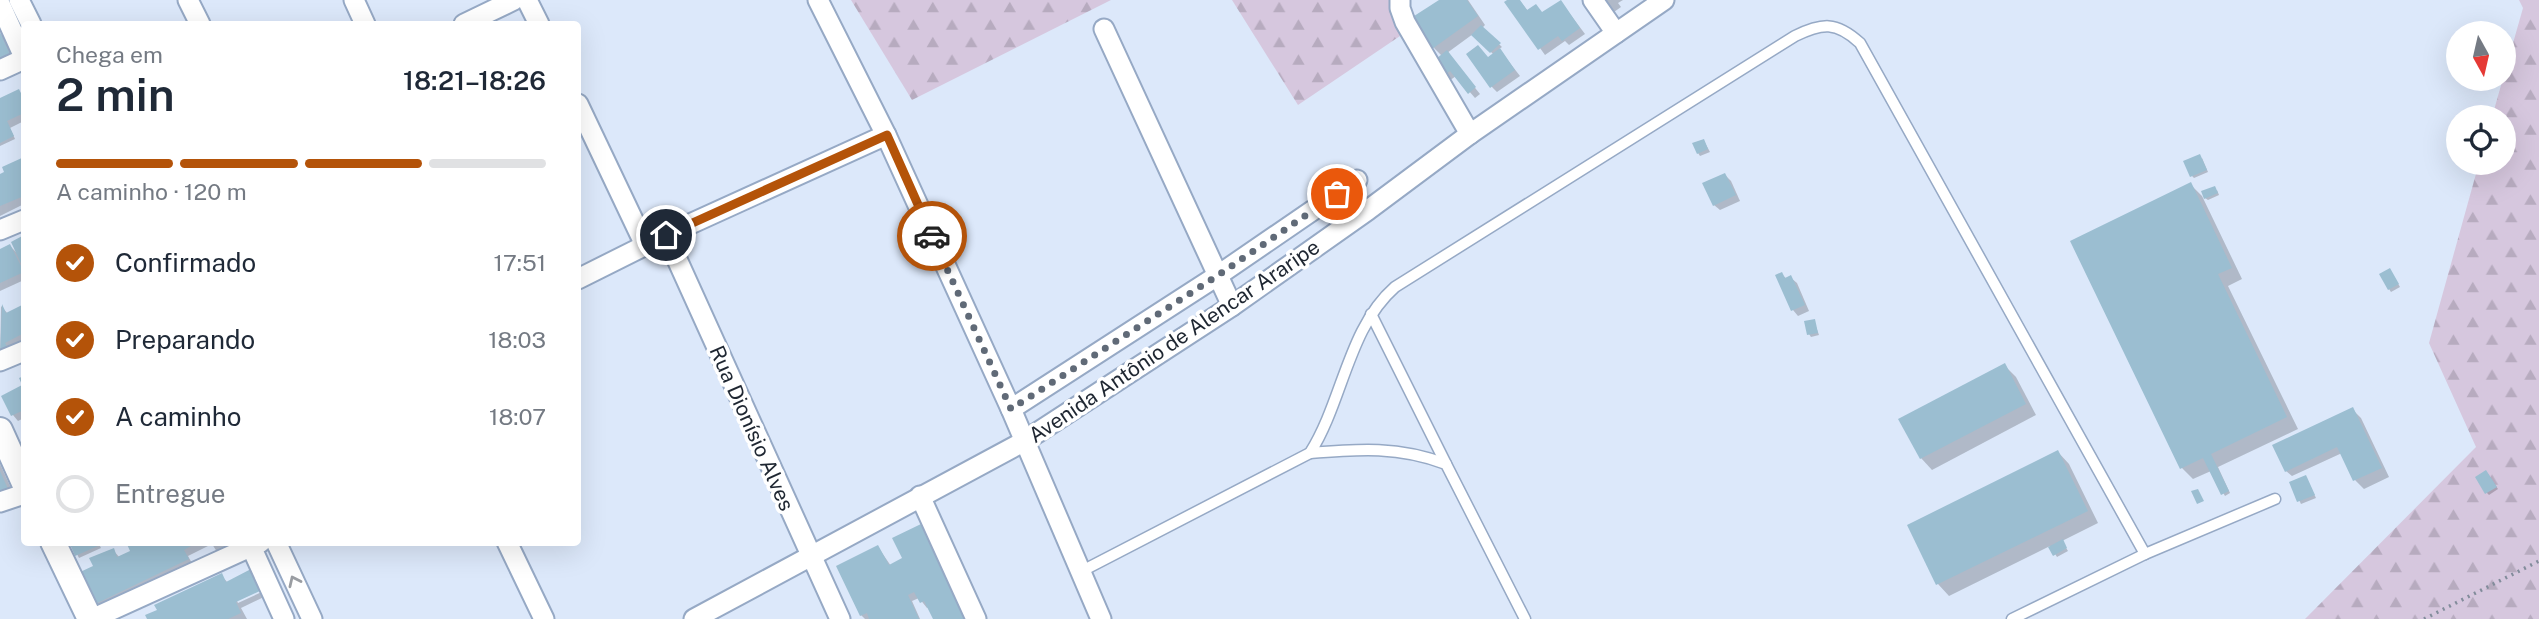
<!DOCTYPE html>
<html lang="pt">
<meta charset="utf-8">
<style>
body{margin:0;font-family:"Public Sans",sans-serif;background:#f6f6f7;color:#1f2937;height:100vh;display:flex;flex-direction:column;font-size:26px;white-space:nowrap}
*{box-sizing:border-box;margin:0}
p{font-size:23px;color:#747a83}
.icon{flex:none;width:38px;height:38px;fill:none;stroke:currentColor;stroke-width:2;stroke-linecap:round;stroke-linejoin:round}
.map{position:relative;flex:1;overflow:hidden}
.panel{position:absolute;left:21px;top:21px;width:560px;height:525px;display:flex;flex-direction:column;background:#fff;border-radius:7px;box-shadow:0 7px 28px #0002}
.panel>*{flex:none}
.needle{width:46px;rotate:172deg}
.controls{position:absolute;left:2446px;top:21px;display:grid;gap:14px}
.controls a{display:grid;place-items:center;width:70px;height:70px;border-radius:50%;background:#fff;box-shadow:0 7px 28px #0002;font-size:35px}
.pin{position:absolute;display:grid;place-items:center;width:60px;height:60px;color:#fff;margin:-30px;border:4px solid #fff;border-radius:50%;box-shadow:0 2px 7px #0007}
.courier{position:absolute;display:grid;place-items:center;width:70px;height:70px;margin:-35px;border:5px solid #b45309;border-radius:50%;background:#fff;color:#222;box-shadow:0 2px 9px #0007}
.summary em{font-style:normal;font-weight:600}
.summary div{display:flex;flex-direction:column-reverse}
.summary{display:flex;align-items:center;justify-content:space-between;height:119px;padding:0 35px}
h1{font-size:46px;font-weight:600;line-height:52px}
.bar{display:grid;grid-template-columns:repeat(4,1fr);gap:10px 7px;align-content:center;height:84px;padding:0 35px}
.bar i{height:9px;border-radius:5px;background:#e0e1e3}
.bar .active{background:#b45309}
.bar p{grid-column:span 4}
ol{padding:0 35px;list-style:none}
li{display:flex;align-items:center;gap:21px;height:77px}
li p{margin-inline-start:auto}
li .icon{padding:7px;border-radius:50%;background:#b45309;color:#fff;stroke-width:4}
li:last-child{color:#747a83}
li i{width:38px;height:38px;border:4px solid #e0e1e3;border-radius:50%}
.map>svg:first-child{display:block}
.forest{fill:url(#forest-firs)}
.shadow{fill:#0003}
.building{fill:#9bbed1}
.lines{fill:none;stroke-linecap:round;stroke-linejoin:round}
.service-casing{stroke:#96a9c5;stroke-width:13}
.minor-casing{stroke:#96a9c5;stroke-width:23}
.tertiary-casing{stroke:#96a9c5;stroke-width:28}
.path{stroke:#828c9b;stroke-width:3.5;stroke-dasharray:2 5;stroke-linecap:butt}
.service{stroke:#fff;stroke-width:10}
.minor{stroke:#fff;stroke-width:19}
.tertiary{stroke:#fff;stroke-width:24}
.oneway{stroke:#9a9da2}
.done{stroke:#606a77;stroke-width:7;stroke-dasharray:0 12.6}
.route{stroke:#b45309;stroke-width:9}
.labels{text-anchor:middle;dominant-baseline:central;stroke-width:7;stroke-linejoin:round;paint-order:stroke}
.street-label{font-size:21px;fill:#1e2631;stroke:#fff}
</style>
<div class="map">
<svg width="2539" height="619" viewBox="0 0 2539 619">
<defs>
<pattern id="forest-firs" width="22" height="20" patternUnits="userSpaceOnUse" patternTransform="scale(1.75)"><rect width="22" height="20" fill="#d6c7de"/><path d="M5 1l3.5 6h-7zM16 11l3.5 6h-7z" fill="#b7abbf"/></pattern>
</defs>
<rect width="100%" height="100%" fill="#dce8fa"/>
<g class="forest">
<polygon points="851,0 1111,0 912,100"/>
<polygon points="1232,0 1389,0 1400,36 1298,105"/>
<polygon points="2519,0 2539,0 2539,619 2305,619 2476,447 2429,343 2479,163 2504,163 2504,117 2492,117 2523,8"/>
</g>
<g class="shadow">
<polygon points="1443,0 1468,0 1485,25 1482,28 1502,47 1499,49 1520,76 1497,92 1492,87 1488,59 1494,55 1473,34 1447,53 1480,94 1475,98 1456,76 1449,81 1443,76 1442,56 1434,48"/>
<polygon points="1510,0 1519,0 1528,11 1543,14 1561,2 1585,34 1569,45 1565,41 1545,55 1507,2"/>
<polygon points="1593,0 1623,0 1618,3 1621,7 1607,17"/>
<polygon points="0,34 5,38 18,67 0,74"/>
<polygon points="19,91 24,97 24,121 10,128 15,139 0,146 0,100"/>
<polygon points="1704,141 1710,152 1700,156 1698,153"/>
<polygon points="2202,158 2208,172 2194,178 2192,176"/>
<polygon points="24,159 24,204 0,216 0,175 6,172 4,168"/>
<polygon points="1725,175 1731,181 1740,201 1720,210 1714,205"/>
<polygon points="2190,184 2202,196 2242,279 2228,286 2298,429 2218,467 2230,493 2225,496 2211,471 2193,479 2182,468"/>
<polygon points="2217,190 2219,195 2208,200 2205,198"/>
<polygon points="24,237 24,280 0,291 0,251 10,246 19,255 14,242"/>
<polygon points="2392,273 2400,287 2391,292 2389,289"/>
<polygon points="1781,274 1787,279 1791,278 1797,283 1809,311 1798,316 1793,310"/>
<polygon points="1,306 8,314 24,306 24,342 0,365"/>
<polygon points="1814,321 1819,335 1811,337 1809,334"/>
<polygon points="2004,365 2016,377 2036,415 1932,470 1921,458"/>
<polygon points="24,378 24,418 18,421 13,415 3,396 24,386 21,379"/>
<polygon points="2352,409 2361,418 2389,477 2364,489 2355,480 2342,453 2292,476 2286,471"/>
<polygon points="2058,452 2069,464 2098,523 2062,541 2068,551 2057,557 2050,546 1949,596 1938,584 1909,526"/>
<polygon points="0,464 15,497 0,504"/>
<polygon points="2488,474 2498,489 2489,495 2487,493"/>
<polygon points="2306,477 2316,498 2301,504 2291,483"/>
<polygon points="920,526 926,532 969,619 934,619 929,607 927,608 919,598 912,601 920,619 865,619 861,615 878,547 891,566 905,559"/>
<polygon points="71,542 98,542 101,548 79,558"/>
<polygon points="128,542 243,542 219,555 212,544 188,556 193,565 101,610 95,604 96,567 113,550 120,558 133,552"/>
<polygon points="221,575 228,583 238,603 264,591 266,596 241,608 247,619 149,619"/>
</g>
<g class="building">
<polygon points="1439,0 1467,0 1478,16 1432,49 1411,18"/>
<polygon points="1507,0 1520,0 1527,10 1536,4 1542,12 1561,0 1580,28 1562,41 1558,36 1538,50 1504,2"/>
<polygon points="1481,25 1501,43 1490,53 1471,35"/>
<polygon points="0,32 13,61 0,67"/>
<polygon points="1478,45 1488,57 1500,48 1515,70 1490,88 1466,54"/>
<polygon points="1447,50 1476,87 1468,94 1450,71 1442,77 1431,63"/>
<polygon points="19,89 24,100 24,113 7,121 14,136 0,143 0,98"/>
<polygon points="1704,139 1708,149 1697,154 1692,143"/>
<polygon points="2200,154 2207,170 2190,177 2183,161"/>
<polygon points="24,157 24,196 0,206 0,174 4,172 2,167"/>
<polygon points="1725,173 1736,195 1713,206 1702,183"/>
<polygon points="2191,182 2232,268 2218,274 2287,417 2211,454 2229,491 2221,495 2203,458 2180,469 2070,241"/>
<polygon points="2215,186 2218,193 2204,199 2201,191"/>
<polygon points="24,235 24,270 11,242"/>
<polygon points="10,244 24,272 0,283 0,249"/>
<polygon points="2390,268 2399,284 2388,290 2379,274"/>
<polygon points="1782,272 1785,278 1791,275 1805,305 1791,311 1775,275"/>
<polygon points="2,304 6,313 24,304 24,333 5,343 10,352 0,357"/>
<polygon points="1815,319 1818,333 1807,335 1804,321"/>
<polygon points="2005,363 2026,404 1920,459 1898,419"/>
<polygon points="24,376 24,410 11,416 1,396 22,385 19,378"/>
<polygon points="2353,407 2382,468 2353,481 2337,447 2285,472 2272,445"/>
<polygon points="2058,450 2088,511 1936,585 1907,525"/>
<polygon points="2486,470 2497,487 2485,494 2475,477"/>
<polygon points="0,471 8,489 0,492"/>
<polygon points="2306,475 2315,495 2297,502 2289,482"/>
<polygon points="2198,489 2204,501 2197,504 2191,491"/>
<polygon points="921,524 967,619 933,619 924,601 920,603 914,592 908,595 919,619 869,619 867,613 860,616 836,566 878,545 889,565 902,558 892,538"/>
<polygon points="2063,539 2067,548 2053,556 2048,547"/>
<polygon points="69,542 99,542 100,545 75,556"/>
<polygon points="126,542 198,542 184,550 189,559 93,605 78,573 93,566 89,558 114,548 117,557 130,551"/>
<polygon points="251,569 262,590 236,602 241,613 228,619 147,619 145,615 157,610 154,605 222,573 226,582"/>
</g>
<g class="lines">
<g class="service-casing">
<g id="service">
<polyline points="1371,314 1446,464"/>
<path d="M 1310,453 C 1359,449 1399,446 1446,464 L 1525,619"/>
<path d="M 1082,571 L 1310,453 C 1343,401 1348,328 1395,287 L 1795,36 C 1822,23 1836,21 1860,43 L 2145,554"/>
<polyline points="2012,619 2145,554 2275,499"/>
</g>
</g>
<g class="minor-casing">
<g id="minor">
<polyline points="19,0 31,24"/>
<polyline points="188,0 200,24"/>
<polyline points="354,0 365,24"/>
<polyline points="527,0 539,24"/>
<polyline points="818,0 886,135 1011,409 1101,619"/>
<polyline points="1400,0 1400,8 1405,22 1470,134"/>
<polyline points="1593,0 1616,33"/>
<polyline points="0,4 24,57"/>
<polyline points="464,24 514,0"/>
<polyline points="1104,29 1232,306"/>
<polyline points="0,70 24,59"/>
<polyline points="578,104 645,245"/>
<polyline points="0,230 24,220"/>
<polyline points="666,235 840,619"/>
<polyline points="578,279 666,235 886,135"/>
<polyline points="0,361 24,351"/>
<polyline points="1011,409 1217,276 1357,180"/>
<polyline points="920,496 976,619"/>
<polyline points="0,502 24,494"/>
<polyline points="249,542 284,619"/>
<polyline points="276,542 312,619"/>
<polyline points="507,542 544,619"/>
<polyline points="92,619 261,542"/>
<polyline points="694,619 1023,442 1232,306 1368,210 1470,134 1664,0"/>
</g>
</g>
<g class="tertiary-casing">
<g id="tertiary">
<polyline points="0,430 24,483"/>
<polyline points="53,542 90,619"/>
</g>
</g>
<polyline class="path" points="2424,619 2539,561"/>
<use href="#service" class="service"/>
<use href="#minor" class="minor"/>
<use href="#tertiary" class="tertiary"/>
</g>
<defs><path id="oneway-chevron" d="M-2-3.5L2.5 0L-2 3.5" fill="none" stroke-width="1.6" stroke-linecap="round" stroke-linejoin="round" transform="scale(1.75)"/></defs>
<use class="oneway" href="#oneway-chevron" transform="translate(294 581) rotate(-115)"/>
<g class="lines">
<polyline class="done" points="932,236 1011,409 1217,276 1337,194"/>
<polyline class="route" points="666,235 887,135 932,236"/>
</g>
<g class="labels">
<g class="street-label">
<text transform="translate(1174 341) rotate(-34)">Avenida Antônio de Alencar Araripe</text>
<text transform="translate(752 428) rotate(66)">Rua Dionísio Alves</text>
</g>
</g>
</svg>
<div class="controls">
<a><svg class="needle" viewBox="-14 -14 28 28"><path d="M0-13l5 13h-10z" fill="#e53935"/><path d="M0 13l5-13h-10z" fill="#747a83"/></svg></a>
<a><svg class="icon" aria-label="locate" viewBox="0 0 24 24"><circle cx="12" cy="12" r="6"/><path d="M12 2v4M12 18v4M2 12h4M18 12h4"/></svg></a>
</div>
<div class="pin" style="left:1337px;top:194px;background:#ea580c"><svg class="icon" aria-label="bag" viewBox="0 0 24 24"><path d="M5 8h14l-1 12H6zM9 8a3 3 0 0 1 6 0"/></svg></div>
<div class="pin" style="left:666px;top:235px;background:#1f2937"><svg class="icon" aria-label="home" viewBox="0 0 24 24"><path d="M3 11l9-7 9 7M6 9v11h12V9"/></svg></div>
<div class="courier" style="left:932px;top:236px"><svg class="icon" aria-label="car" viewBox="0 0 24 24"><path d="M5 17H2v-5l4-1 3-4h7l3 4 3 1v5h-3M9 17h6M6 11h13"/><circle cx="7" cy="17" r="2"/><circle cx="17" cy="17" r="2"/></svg></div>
<section class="panel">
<div class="summary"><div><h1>2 min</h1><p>Chega em</p></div><em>18:21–18:26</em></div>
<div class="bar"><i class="active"></i><i class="active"></i><i class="active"></i><i></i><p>A caminho · 120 m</p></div>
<ol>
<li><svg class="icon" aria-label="check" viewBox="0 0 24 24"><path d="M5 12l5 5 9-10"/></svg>Confirmado<p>17:51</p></li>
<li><svg class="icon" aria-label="check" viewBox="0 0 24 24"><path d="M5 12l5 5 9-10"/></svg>Preparando<p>18:03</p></li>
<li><svg class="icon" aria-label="check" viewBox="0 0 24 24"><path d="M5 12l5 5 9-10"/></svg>A caminho<p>18:07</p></li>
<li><i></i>Entregue</li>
</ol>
</section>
</div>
